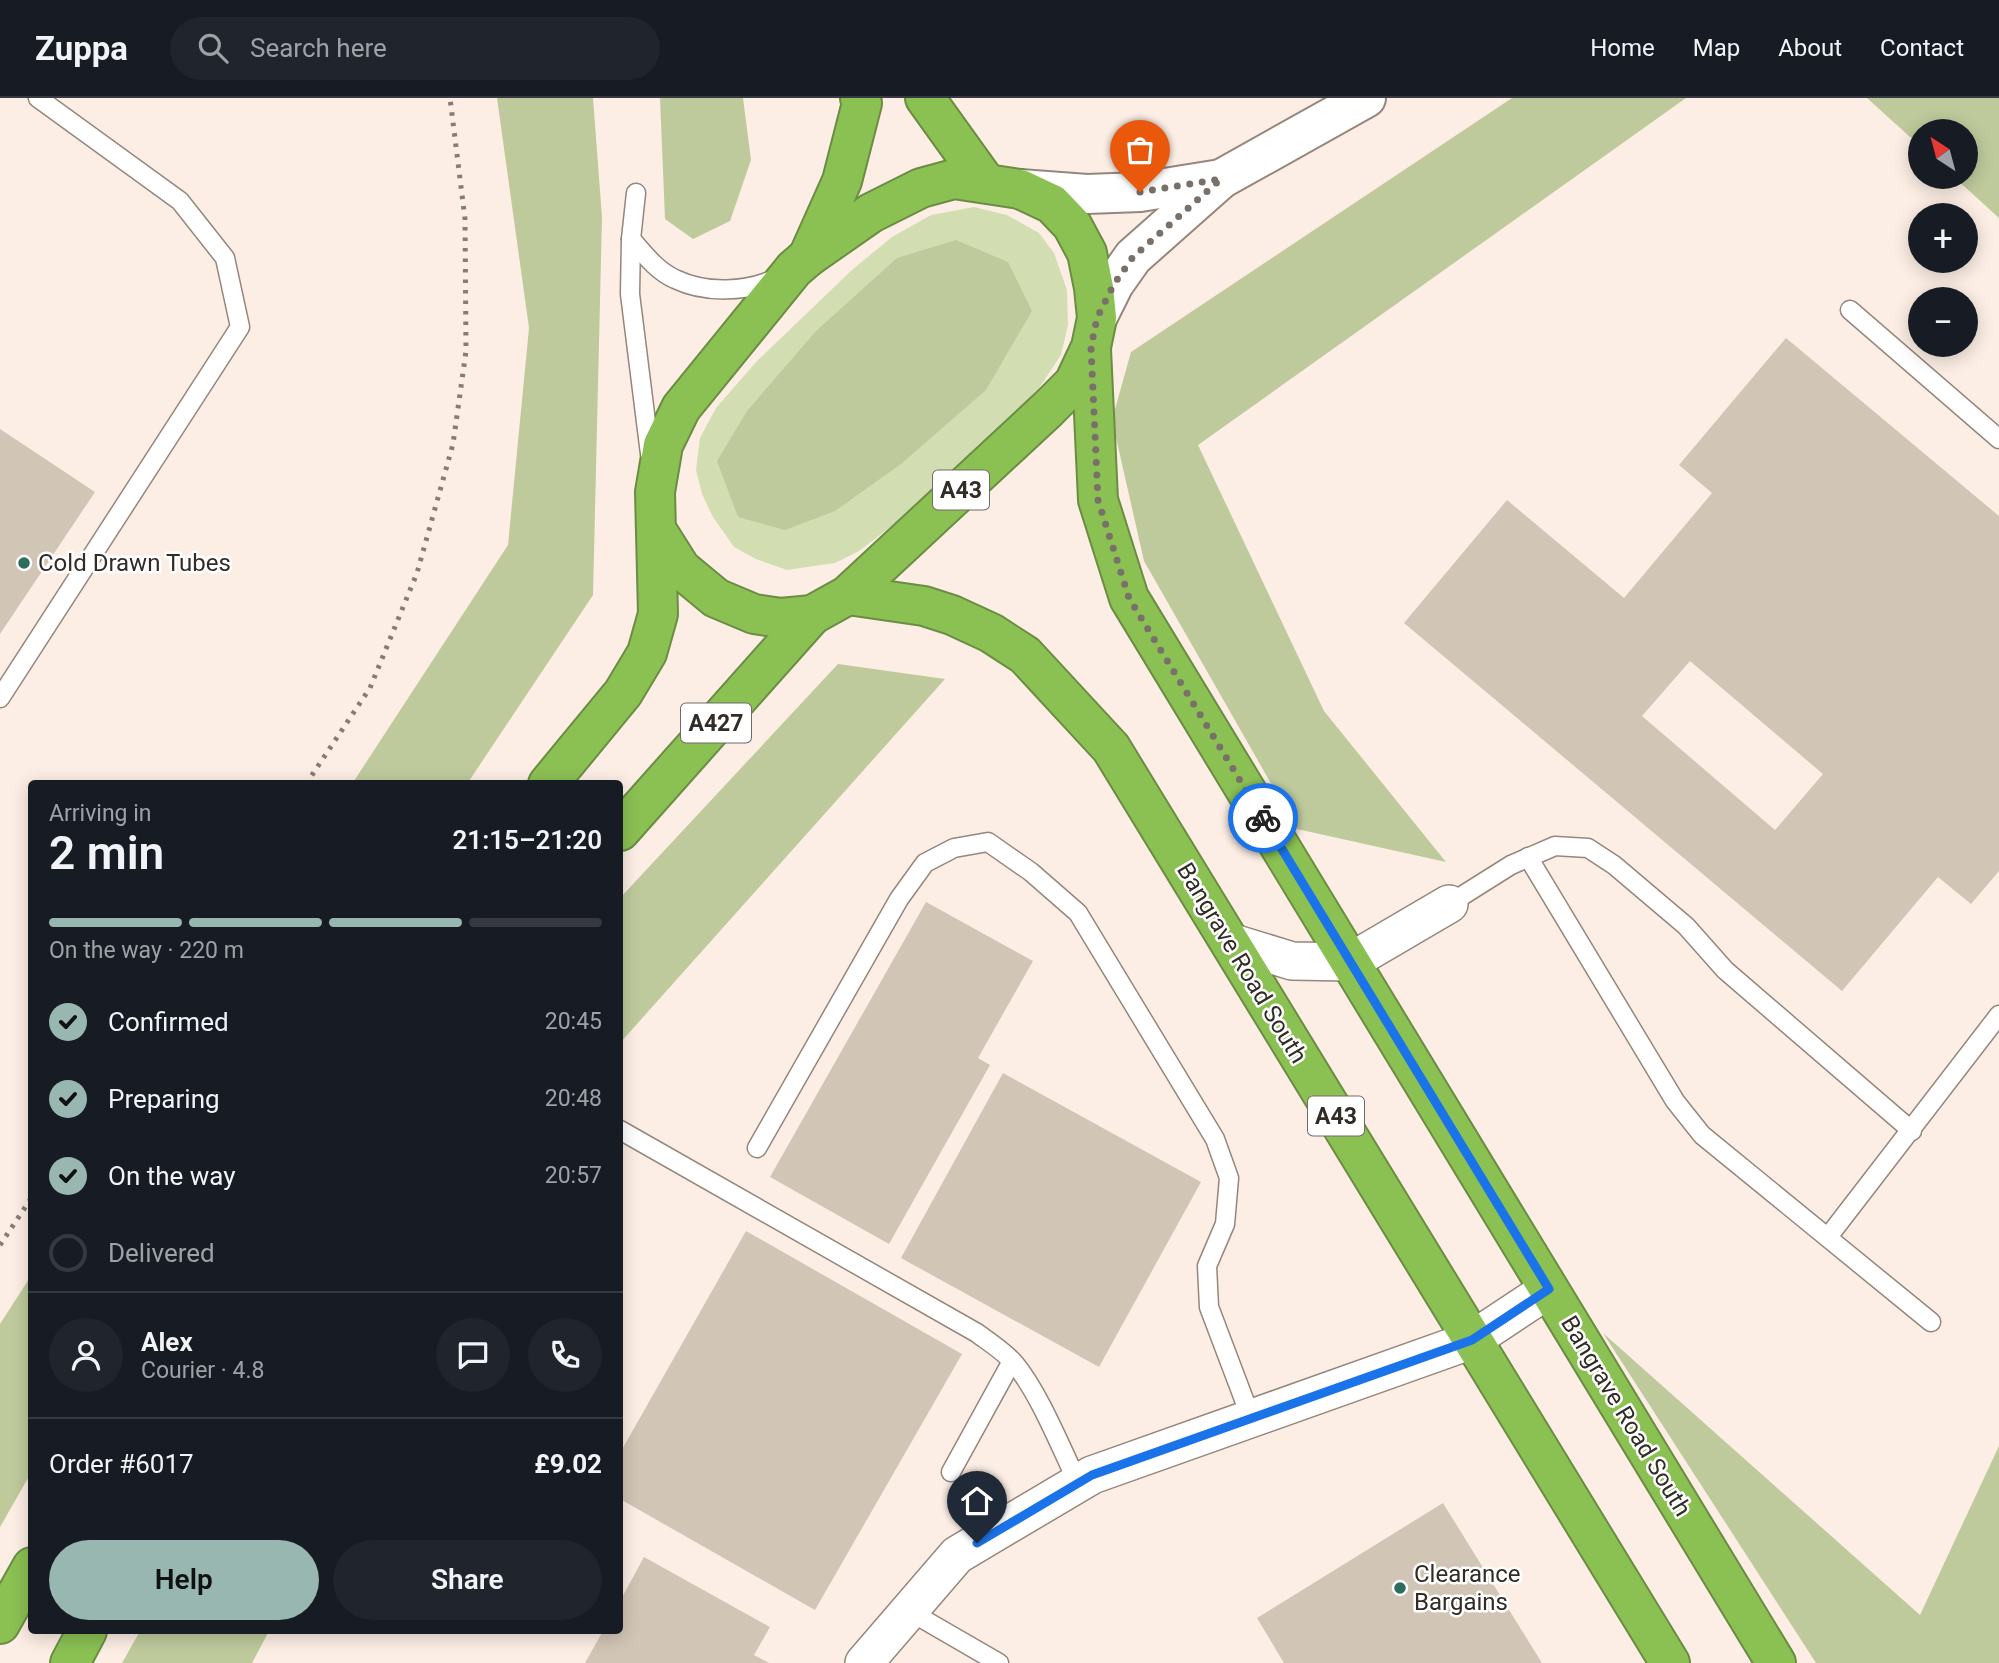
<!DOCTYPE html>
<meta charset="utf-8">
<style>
body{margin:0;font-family:Roboto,sans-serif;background:#20242c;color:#f1f3f6;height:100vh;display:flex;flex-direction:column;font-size:26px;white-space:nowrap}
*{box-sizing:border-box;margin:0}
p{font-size:23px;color:#9ea1a6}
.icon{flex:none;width:38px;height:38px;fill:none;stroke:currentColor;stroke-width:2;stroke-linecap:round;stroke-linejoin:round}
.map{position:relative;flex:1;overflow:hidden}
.panel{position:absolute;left:28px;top:682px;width:595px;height:854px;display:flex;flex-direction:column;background:#171b24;border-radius:7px;box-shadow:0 4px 18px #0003}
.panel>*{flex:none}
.needle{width:46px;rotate:324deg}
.tools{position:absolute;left:1908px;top:21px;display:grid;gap:14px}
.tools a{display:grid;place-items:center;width:70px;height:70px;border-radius:50%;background:#171b24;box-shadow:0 4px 18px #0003;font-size:35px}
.pin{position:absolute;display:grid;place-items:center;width:60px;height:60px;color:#fff;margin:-72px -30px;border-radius:50% 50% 50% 0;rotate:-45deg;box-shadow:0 0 7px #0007}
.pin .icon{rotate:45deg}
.courier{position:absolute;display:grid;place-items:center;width:70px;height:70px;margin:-35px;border:5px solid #1a73e8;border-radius:50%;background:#fff;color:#222;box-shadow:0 2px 9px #0007}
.headline em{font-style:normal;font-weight:600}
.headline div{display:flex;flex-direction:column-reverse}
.headline{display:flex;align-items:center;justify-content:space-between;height:119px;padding:0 21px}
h1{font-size:46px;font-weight:600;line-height:52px}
.bar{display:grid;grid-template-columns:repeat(4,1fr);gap:10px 7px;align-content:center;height:84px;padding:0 21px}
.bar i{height:9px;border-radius:5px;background:#363941}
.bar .selected{background:#98b7b1}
.bar p{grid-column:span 4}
.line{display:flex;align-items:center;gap:18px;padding:0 21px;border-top:2px solid #363941}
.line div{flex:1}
.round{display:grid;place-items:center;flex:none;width:74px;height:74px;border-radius:37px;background:#20242c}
ol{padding:0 21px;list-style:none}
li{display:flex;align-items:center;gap:21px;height:77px}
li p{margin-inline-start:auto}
li .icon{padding:7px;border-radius:50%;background:#98b7b1;color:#111;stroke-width:4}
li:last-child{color:#9ea1a6}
li i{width:38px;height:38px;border:4px solid #363941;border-radius:50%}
.action{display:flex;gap:14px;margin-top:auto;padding:14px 21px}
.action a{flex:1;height:80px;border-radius:42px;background:#98b7b1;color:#111;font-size:28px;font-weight:600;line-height:80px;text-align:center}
.action a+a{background:#20242c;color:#f1f3f6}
header{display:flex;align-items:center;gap:42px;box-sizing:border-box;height:98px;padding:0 35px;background:#171b24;border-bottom:2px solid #363941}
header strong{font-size:33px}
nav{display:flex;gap:38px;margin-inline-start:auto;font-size:24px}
.search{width:490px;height:63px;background:#20242c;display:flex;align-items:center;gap:18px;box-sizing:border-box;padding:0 24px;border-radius:38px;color:#9ea1a6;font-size:26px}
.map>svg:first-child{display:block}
.green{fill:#d2deb2}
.forest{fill:#beca9c}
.building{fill:#d1c5b5;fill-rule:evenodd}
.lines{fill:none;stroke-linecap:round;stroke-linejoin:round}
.lane-casing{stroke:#96867b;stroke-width:21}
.street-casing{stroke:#96867b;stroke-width:40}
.secondary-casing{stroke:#96867b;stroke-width:42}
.highway-casing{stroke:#6c8c44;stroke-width:42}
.lane{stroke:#fff;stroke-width:18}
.street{stroke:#fff;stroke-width:37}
.secondary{stroke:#fff;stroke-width:38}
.highway{stroke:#8bc053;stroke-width:38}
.rail{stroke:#857c75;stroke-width:5;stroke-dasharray:3.5 7;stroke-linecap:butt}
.done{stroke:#797069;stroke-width:7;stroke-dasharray:0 12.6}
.route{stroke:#1a73e8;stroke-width:9}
.poi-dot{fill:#2c6e5d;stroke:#fff;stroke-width:2.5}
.labels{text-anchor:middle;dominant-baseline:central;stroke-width:5;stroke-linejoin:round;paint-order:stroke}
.shield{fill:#fff;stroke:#706b68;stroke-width:2}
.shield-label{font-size:23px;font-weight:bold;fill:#322c27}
.poi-label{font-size:24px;fill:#322c27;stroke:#fff;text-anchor:start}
.street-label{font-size:24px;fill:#322c27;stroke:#fff}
</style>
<header>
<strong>Zuppa</strong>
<div class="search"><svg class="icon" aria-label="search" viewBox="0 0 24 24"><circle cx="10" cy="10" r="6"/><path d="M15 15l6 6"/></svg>Search here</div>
<nav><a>Home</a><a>Map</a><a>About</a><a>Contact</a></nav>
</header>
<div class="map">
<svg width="1999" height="1565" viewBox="0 0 1999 1565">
<rect width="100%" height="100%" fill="#fceee4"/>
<polygon class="green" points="974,109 1007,117 1039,135 1054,155 1067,192 1068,227 1061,257 1035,296 893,427 859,453 835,465 787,472 756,461 734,449 713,419 702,396 696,372 700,340 716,310 757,263 853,171 892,139 931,117"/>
<g class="forest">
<polygon points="497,0 593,0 602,119 593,497 467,686 352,686 508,447 529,230"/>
<polygon points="660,0 743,0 751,62 730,123 693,141 665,121"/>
<polygon points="1512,0 1686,0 1198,347 1324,613 1446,764 1297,731 1144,463 1112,322 1131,254"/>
<polygon points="1867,0 1999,0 1999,120 1954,79 1965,79 1965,33 1920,33 1920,48"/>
<polygon points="956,142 1008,164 1032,213 986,292 901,366 835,413 785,432 738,419 717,363 747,313 816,233 897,160"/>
<polygon points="838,566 945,581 620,945 620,800"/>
<polygon points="31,1178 31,1375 0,1429 0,1226"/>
<polygon points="1603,1235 1920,1517 1999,1348 1999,1565 1816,1565"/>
<polygon points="140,1533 269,1533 252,1565 122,1565"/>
</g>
<g class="building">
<path d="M 1786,240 L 1999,418 L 1999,773 L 1971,806 L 1938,779 L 1842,893 L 1404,525 L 1507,402 L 1624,500 L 1712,395 L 1679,367 ZM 1690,563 L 1823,676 L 1775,732 L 1642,618 Z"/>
<polygon points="0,331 95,394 0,536"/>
<polygon points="926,804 1033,863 978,960 990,967 889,1146 770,1079"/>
<polygon points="1003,975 1201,1084 1099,1269 901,1160"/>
<polygon points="746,1133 962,1256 815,1512 620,1401 620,1355"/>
<polygon points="1443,1405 1542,1565 1284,1565 1257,1520"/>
<polygon points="644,1459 770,1529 754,1557 769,1565 585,1565 603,1533 620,1533 620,1503"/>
</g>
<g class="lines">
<g class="lane-casing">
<g id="lane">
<polyline points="636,95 631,141 630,196 650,356"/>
<path d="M 631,141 C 644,156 657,173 675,181 C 706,196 747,194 777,180"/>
<polyline points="1850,212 1999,341"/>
<polyline points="0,600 240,229 225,160 180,103 38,0"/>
<polyline points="1528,759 1675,1003 1702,1037 1931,1224"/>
<polyline points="1449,806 1511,767 1555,748 1588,750 1614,767 1686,828 1725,872 1912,1033"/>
<path d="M 620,1032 L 977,1235 C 989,1244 1005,1254 1015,1266 C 1039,1295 1061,1350 1078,1385"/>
<polyline points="757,1050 899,801 925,765 954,750 988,744 1031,774 1078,815 1215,1041 1229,1080 1225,1126 1207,1168 1209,1209 1251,1320"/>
<polyline points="1828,1139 1999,917"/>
<polyline points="951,1374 1012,1263"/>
<polyline points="909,1513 999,1565"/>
</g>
</g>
<g class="street-casing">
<g id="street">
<polyline points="1230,844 1292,863 1350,864 1449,806"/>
<polyline points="864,1565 957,1457 1092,1377 1472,1242 1549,1191"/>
</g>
</g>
<g class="secondary-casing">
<g id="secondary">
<polyline points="1020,91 1087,96 1140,94 1221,81"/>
<polyline points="1097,220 1114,186 1133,159 1221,81 1366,0"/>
</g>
</g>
<g class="highway-casing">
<g id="highway">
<polyline points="925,0 986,85"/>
<polyline points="808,159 842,83 862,5 860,0"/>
<polyline points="1091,251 1098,402 1129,500 1776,1565"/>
<polyline points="848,497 924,508 952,517 991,535 1025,557 1111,650 1670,1565"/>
<polyline points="548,686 623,595 647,555 658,516 655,394 663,347 681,310 794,171 808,159 871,115 921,90 954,81 1020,91 1052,106 1072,127 1087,155 1094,190 1097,220 1091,249 1074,285 1048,311 848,497 812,517 781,520 754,516 716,500 681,471 657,433"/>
<polyline points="620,733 812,517"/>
<polyline points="0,1526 32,1469"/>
<polyline points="70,1565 87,1533"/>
</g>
</g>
<use href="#lane" class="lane"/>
<use href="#street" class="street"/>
<use href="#secondary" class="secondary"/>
<use href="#highway" class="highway"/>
<g class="rail">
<polyline points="306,686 370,590 417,475 453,346 466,253 465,121 450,0"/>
<polyline points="0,1147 32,1099"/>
</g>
</g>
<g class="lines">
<polyline class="done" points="1140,94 1221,81 1133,159 1114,186 1097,220 1091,249 1098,402 1129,500 1263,720"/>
<polyline class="route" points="977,1445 1092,1377 1472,1242 1549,1191 1263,720"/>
</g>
<g class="poi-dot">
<circle cx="24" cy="465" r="7"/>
<circle cx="1400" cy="1490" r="7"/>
</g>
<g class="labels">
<g class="shield">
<rect x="933" y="372.5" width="56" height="39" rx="5"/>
<rect x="681" y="605.5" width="70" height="39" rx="5"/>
<rect x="1308" y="998.5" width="56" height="39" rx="5"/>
</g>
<g class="shield-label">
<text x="961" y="392">A43</text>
<text x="716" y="625">A427</text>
<text x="1336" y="1018">A43</text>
</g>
<g class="poi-label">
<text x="38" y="465">Cold Drawn Tubes</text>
<text x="1414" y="1476">Clearance<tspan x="1414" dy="28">Bargains</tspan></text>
</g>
<g class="street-label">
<text transform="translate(1242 865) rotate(59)">Bangrave Road South</text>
<text transform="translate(1626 1318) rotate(59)">Bangrave Road South</text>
</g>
</g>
</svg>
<div class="tools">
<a><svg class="needle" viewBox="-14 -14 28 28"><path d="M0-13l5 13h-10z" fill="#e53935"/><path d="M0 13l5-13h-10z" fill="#9ea1a6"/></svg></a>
<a>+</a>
<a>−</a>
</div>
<div class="pin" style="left:1140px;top:94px;background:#ea580c"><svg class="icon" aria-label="bag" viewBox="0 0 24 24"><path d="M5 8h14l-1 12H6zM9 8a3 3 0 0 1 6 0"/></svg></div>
<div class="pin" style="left:977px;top:1445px;background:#1f2937"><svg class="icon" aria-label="home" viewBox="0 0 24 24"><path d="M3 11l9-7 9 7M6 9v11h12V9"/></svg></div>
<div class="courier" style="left:1263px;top:720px"><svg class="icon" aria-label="bike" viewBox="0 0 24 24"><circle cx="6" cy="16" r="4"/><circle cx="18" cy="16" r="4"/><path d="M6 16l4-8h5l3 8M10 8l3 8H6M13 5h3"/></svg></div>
<section class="panel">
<div class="headline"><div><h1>2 min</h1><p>Arriving in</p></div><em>21:15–21:20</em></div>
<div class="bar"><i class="selected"></i><i class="selected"></i><i class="selected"></i><i></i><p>On the way · 220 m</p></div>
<ol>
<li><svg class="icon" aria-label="check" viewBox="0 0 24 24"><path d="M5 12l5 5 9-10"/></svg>Confirmed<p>20:45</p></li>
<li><svg class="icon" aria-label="check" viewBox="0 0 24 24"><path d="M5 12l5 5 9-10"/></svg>Preparing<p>20:48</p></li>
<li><svg class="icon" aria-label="check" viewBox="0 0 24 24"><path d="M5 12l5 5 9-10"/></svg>On the way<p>20:57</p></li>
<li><i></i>Delivered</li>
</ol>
<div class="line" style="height:126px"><a class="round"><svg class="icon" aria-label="person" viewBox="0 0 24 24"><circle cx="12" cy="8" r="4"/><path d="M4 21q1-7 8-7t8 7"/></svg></a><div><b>Alex</b><p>Courier · 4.8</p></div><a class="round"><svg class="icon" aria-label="chat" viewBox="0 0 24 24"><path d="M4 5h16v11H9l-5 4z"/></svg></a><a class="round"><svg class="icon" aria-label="phone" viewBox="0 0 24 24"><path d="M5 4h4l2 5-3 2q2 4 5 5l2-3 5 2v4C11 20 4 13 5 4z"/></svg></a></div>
<div class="line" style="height:91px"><div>Order #6017</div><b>£9.02</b></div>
<div class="action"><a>Help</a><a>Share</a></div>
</section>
</div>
